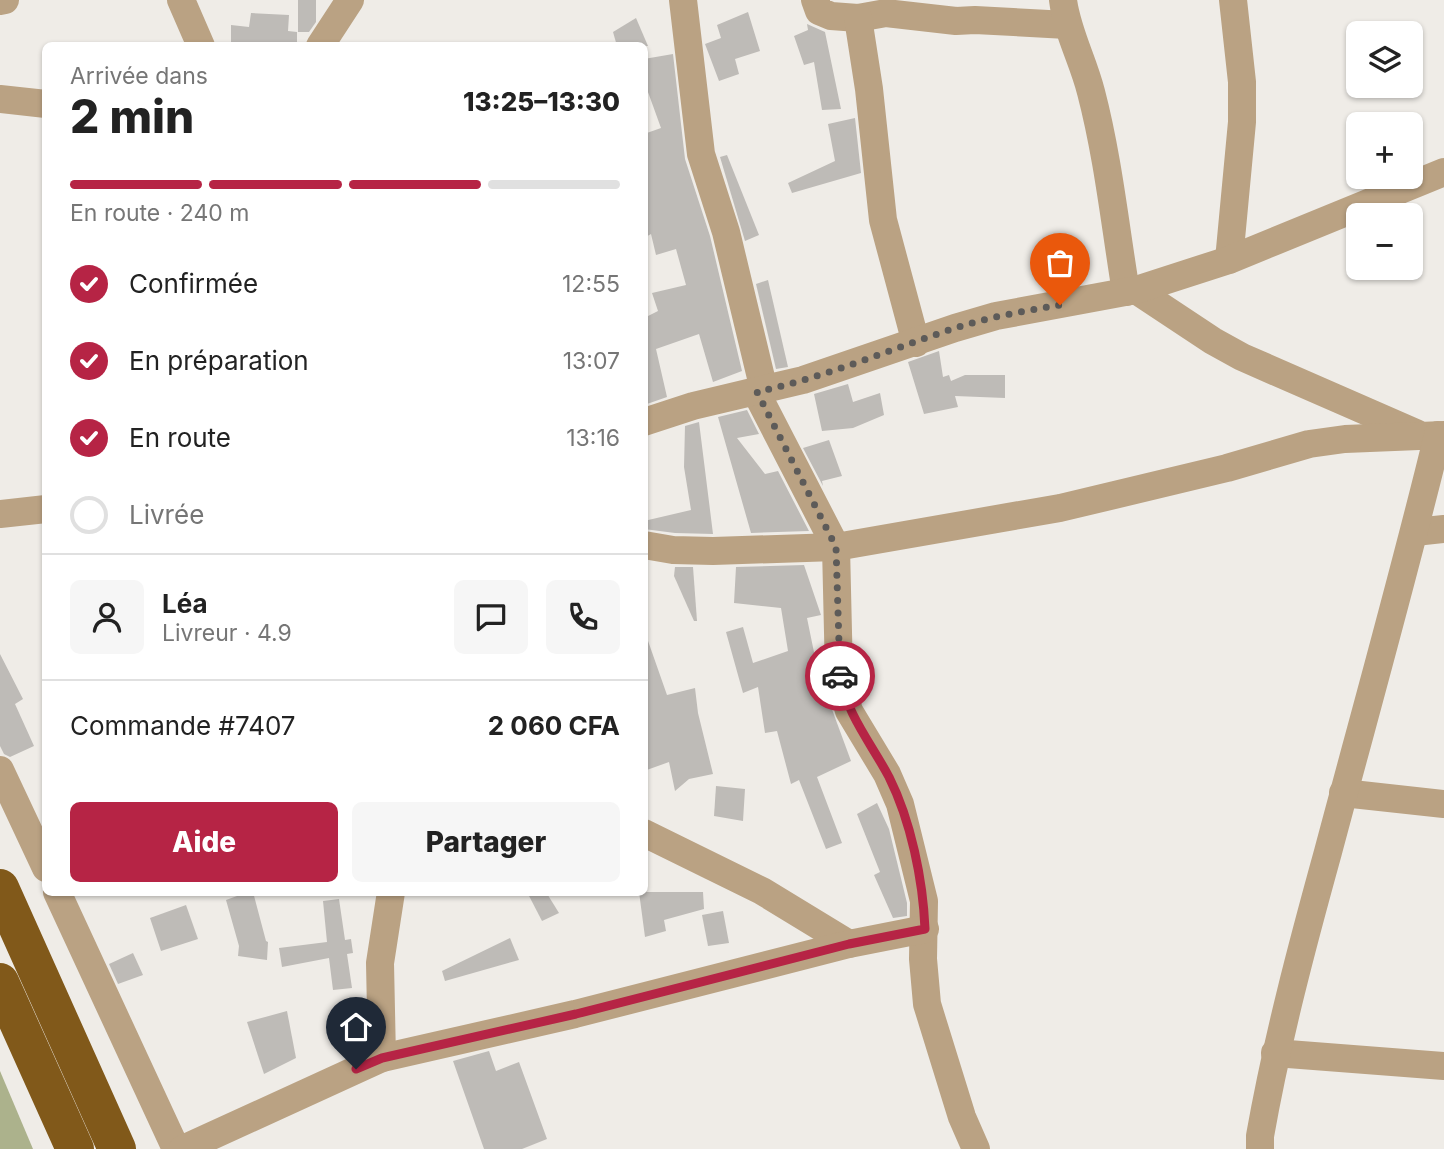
<!DOCTYPE html>
<html lang="fr">
<meta charset="utf-8">
<style>
body{margin:0;font-family:Inter,sans-serif;background:#f6f6f6;color:#222;height:100vh;display:flex;flex-direction:column;font-size:26px;white-space:nowrap}
*{box-sizing:border-box;margin:0}
p{font-size:23px;color:#767676}
.icon{flex:none;width:38px;height:38px;fill:none;stroke:currentColor;stroke-width:2;stroke-linecap:round;stroke-linejoin:round}
.map{position:relative;flex:1;overflow:hidden}
.side{position:absolute;left:42px;top:42px;width:606px;height:854px;display:flex;flex-direction:column;background:#fff;border-radius:10px;box-shadow:0 2px 5px #0004}
.side>*{flex:none}
.tools{position:absolute;left:1346px;top:21px;display:grid;gap:14px}
.tools a{display:grid;place-items:center;width:77px;height:77px;border-radius:10px;background:#fff;box-shadow:0 2px 5px #0004;font-size:35px}
.pin{position:absolute;display:grid;place-items:center;width:60px;height:60px;color:#fff;margin:-72px -30px;border-radius:50% 50% 50% 0;rotate:-45deg;box-shadow:0 0 7px #0007}
.pin .icon{rotate:45deg}
.courier{position:absolute;display:grid;place-items:center;width:70px;height:70px;margin:-35px;border:5px solid #b62445;border-radius:50%;background:#fff;color:#222;box-shadow:0 2px 9px #0007}
.summary em{font-style:normal;font-weight:800}
.summary div{display:flex;flex-direction:column-reverse}
.summary{display:flex;align-items:center;justify-content:space-between;height:119px;padding:0 28px}
h1{font-size:46px;font-weight:800;line-height:52px}
.bar{display:grid;grid-template-columns:repeat(4,1fr);gap:10px 7px;align-content:center;height:84px;padding:0 28px}
.bar i{height:9px;border-radius:5px;background:#e0e0e0}
.bar .current{background:#b62445}
.bar p{grid-column:span 4}
.line{display:flex;align-items:center;gap:18px;padding:0 28px;border-top:2px solid #e0e0e0}
.line div{flex:1}
.round{display:grid;place-items:center;flex:none;width:74px;height:74px;border-radius:10px;background:#f6f6f6}
ol{padding:0 28px;list-style:none}
li{display:flex;align-items:center;gap:21px;height:77px}
li p{margin-inline-start:auto}
li .icon{padding:7px;border-radius:50%;background:#b62445;color:#fff;stroke-width:4}
li:last-child{color:#767676}
li i{width:38px;height:38px;border:4px solid #e0e0e0;border-radius:50%}
.primary-button{display:flex;gap:14px;margin-top:auto;padding:14px 28px}
.primary-button a{flex:1;height:80px;border-radius:10px;background:#b62445;color:#fff;font-size:28px;font-weight:800;line-height:80px;text-align:center}
.primary-button a+a{background:#f6f6f6;color:#222}
.map>svg:first-child{display:block}
.forest{fill:#acb28c}
.building{fill:#bebbb7}
.lines{fill:none;stroke-linecap:round;stroke-linejoin:round}
.minor{stroke:#baa283;stroke-width:28}
.trunk{stroke:#81591a;stroke-width:38}
.done{stroke:#5d5b59;stroke-width:7;stroke-dasharray:0 12.6}
.route{stroke:#b62445;stroke-width:9}
</style>
<div class="map">
<svg width="1444" height="1149" viewBox="0 0 1444 1149">
<rect width="100%" height="100%" fill="#efece7"/>
<polygon class="forest" points="0,1071 33,1149 0,1149"/>
<g class="building">
<polygon points="298,0 316,0 316,22 309,32 298,32"/>
<polygon points="748,12 760,51 735,59 739,74 719,81 705,44 721,38 717,25"/>
<polygon points="251,13 289,15 288,31 297,32 297,46 231,46 231,25 249,27"/>
<polygon points="636,18 648,46 617,46 613,32"/>
<polygon points="807,24 825,32 841,109 822,110 814,62 804,65 794,36 808,30"/>
<polygon points="673,54 685,159 710,236 742,371 713,382 699,334 656,349 667,397 644,405 644,318 658,311 652,293 686,285 676,249 656,255 651,234 644,238 644,134 661,128 644,81 644,59"/>
<polygon points="855,118 861,173 792,193 788,183 835,161 828,124"/>
<polygon points="727,155 759,235 745,241 720,157"/>
<polygon points="768,280 788,367 776,369 756,284"/>
<polygon points="939,351 943,377 949,375 951,381 965,375 1005,375 1005,398 955,396 958,407 924,414 908,362"/>
<polygon points="848,384 853,402 880,393 884,415 853,428 822,431 814,394"/>
<polygon points="747,410 759,434 737,438 765,474 778,471 809,531 751,533 718,417"/>
<polygon points="699,422 713,534 675,533 644,529 644,521 691,510 684,467 685,426"/>
<polygon points="829,440 842,476 822,481 823,486 803,448"/>
<polygon points="804,565 821,615 807,618 825,706 830,704 851,761 817,777 842,843 826,849 799,780 791,784 777,731 765,733 758,687 743,693 726,632 743,627 753,663 788,651 781,608 734,603 736,567"/>
<polygon points="675,567 693,567 697,621 694,621 674,576"/>
<polygon points="644,638 647,638 667,695 695,688 698,713 713,774 689,779 675,791 669,762 644,771"/>
<polygon points="0,654 23,699 15,704 34,746 10,757 4,754 0,746"/>
<polygon points="716,786 745,789 743,821 714,816"/>
<polygon points="877,803 889,829 907,903 907,916 893,918 874,875 880,872 857,814"/>
<polygon points="248,892 253,892 266,941 268,942 267,960 238,956 239,946 226,900"/>
<polygon points="527,892 546,892 559,913 542,921"/>
<polygon points="639,892 703,892 704,909 664,920 666,931 645,937"/>
<polygon points="339,899 345,940 351,939 353,953 347,954 352,988 333,990 329,958 282,967 279,948 327,942 323,901"/>
<polygon points="186,905 198,939 161,951 150,918"/>
<polygon points="723,911 729,943 708,946 702,915"/>
<polygon points="510,938 519,960 445,981 442,971"/>
<polygon points="133,953 143,975 118,984 109,964"/>
<polygon points="287,1011 296,1058 264,1074 247,1022"/>
<polygon points="489,1051 496,1071 519,1062 547,1139 522,1149 484,1149 453,1061"/>
</g>
<g class="lines">
<g class="minor">
<polyline points="181,0 201,46"/>
<polyline points="683,0 701,154 726,232 764,390"/>
<polyline points="815,0 819,11 831,16 858,18 886,13 956,21 975,20 1067,25"/>
<path d="M 1063,0 C 1067,32 1083,60 1091,92 C 1108,157 1115,225 1126,292"/>
<polyline points="0,1 5,0"/>
<polyline points="858,18 869,89 883,220 916,343"/>
<polyline points="320,46 350,0"/>
<polyline points="0,99 46,104"/>
<polyline points="1229,260 1242,122 1242,82 1233,0"/>
<polyline points="1136,290 1213,341 1242,357 1416,433"/>
<polyline points="756,392 836,547 839,675 849,711 887,774 900,804 924,901 923,959 927,1004 962,1117 976,1149"/>
<polyline points="644,422 693,406 803,380 955,328 996,316 1136,290 1229,260 1444,172"/>
<polyline points="0,514 46,509"/>
<polyline points="1415,532 1444,529"/>
<polyline points="644,545 673,550 713,551 836,547 1060,508 1227,468 1309,444 1345,439 1444,435"/>
<polyline points="0,770 46,868"/>
<polyline points="1343,793 1444,804"/>
<polyline points="644,833 762,891 849,944"/>
<polyline points="57,892 176,1149"/>
<polyline points="1275,1053 1444,1066"/>
<polyline points="382,1058 380,963 391,892"/>
<polyline points="183,1149 382,1058 575,1014 849,944 925,929"/>
<path d="M 1260,1149 L 1260,1136 C 1277,1040 1302,946 1328,852 C 1365,713 1404,575 1438,435"/>
</g>
<g class="trunk">
<polyline points="0,888 117,1149"/>
<polyline points="0,982 75,1149"/>
</g>
</g>
<g class="lines">
<path class="done" d="M 840,676 L 836,547 L 757,392 C 825,377 889,350 955,328 C 989,317 1025,311 1060,305"/>
<path class="route" d="M 356,1069 L 382,1058 L 576,1014 L 849,944 L 925,929 C 923,880 911,821 889,777 C 871,743 847,715 840,676"/>
</g>
</svg>
<div class="tools">
<a><svg class="icon" aria-label="layers" viewBox="0 0 24 24"><path d="M12 4l9 5-9 5-9-5zM3 14l9 5 9-5"/></svg></a>
<a>+</a>
<a>−</a>
</div>
<div class="pin" style="left:1060px;top:305px;background:#ea580c"><svg class="icon" aria-label="bag" viewBox="0 0 24 24"><path d="M5 8h14l-1 12H6zM9 8a3 3 0 0 1 6 0"/></svg></div>
<div class="pin" style="left:356px;top:1069px;background:#1f2937"><svg class="icon" aria-label="home" viewBox="0 0 24 24"><path d="M3 11l9-7 9 7M6 9v11h12V9"/></svg></div>
<div class="courier" style="left:840px;top:676px"><svg class="icon" aria-label="car" viewBox="0 0 24 24"><path d="M5 17H2v-5l4-1 3-4h7l3 4 3 1v5h-3M9 17h6M6 11h13"/><circle cx="7" cy="17" r="2"/><circle cx="17" cy="17" r="2"/></svg></div>
<section class="side">
<div class="summary"><div><h1>2 min</h1><p>Arrivée dans</p></div><em>13:25–13:30</em></div>
<div class="bar"><i class="current"></i><i class="current"></i><i class="current"></i><i></i><p>En route · 240 m</p></div>
<ol>
<li><svg class="icon" aria-label="check" viewBox="0 0 24 24"><path d="M5 12l5 5 9-10"/></svg>Confirmée<p>12:55</p></li>
<li><svg class="icon" aria-label="check" viewBox="0 0 24 24"><path d="M5 12l5 5 9-10"/></svg>En préparation<p>13:07</p></li>
<li><svg class="icon" aria-label="check" viewBox="0 0 24 24"><path d="M5 12l5 5 9-10"/></svg>En route<p>13:16</p></li>
<li><i></i>Livrée</li>
</ol>
<div class="line" style="height:126px"><a class="round"><svg class="icon" aria-label="person" viewBox="0 0 24 24"><circle cx="12" cy="8" r="4"/><path d="M4 21q1-7 8-7t8 7"/></svg></a><div><b>Léa</b><p>Livreur · 4.9</p></div><a class="round"><svg class="icon" aria-label="chat" viewBox="0 0 24 24"><path d="M4 5h16v11H9l-5 4z"/></svg></a><a class="round"><svg class="icon" aria-label="phone" viewBox="0 0 24 24"><path d="M5 4h4l2 5-3 2q2 4 5 5l2-3 5 2v4C11 20 4 13 5 4z"/></svg></a></div>
<div class="line" style="height:91px"><div>Commande #7407</div><b>2 060 CFA</b></div>
<div class="primary-button"><a>Aide</a><a>Partager</a></div>
</section>
</div>
